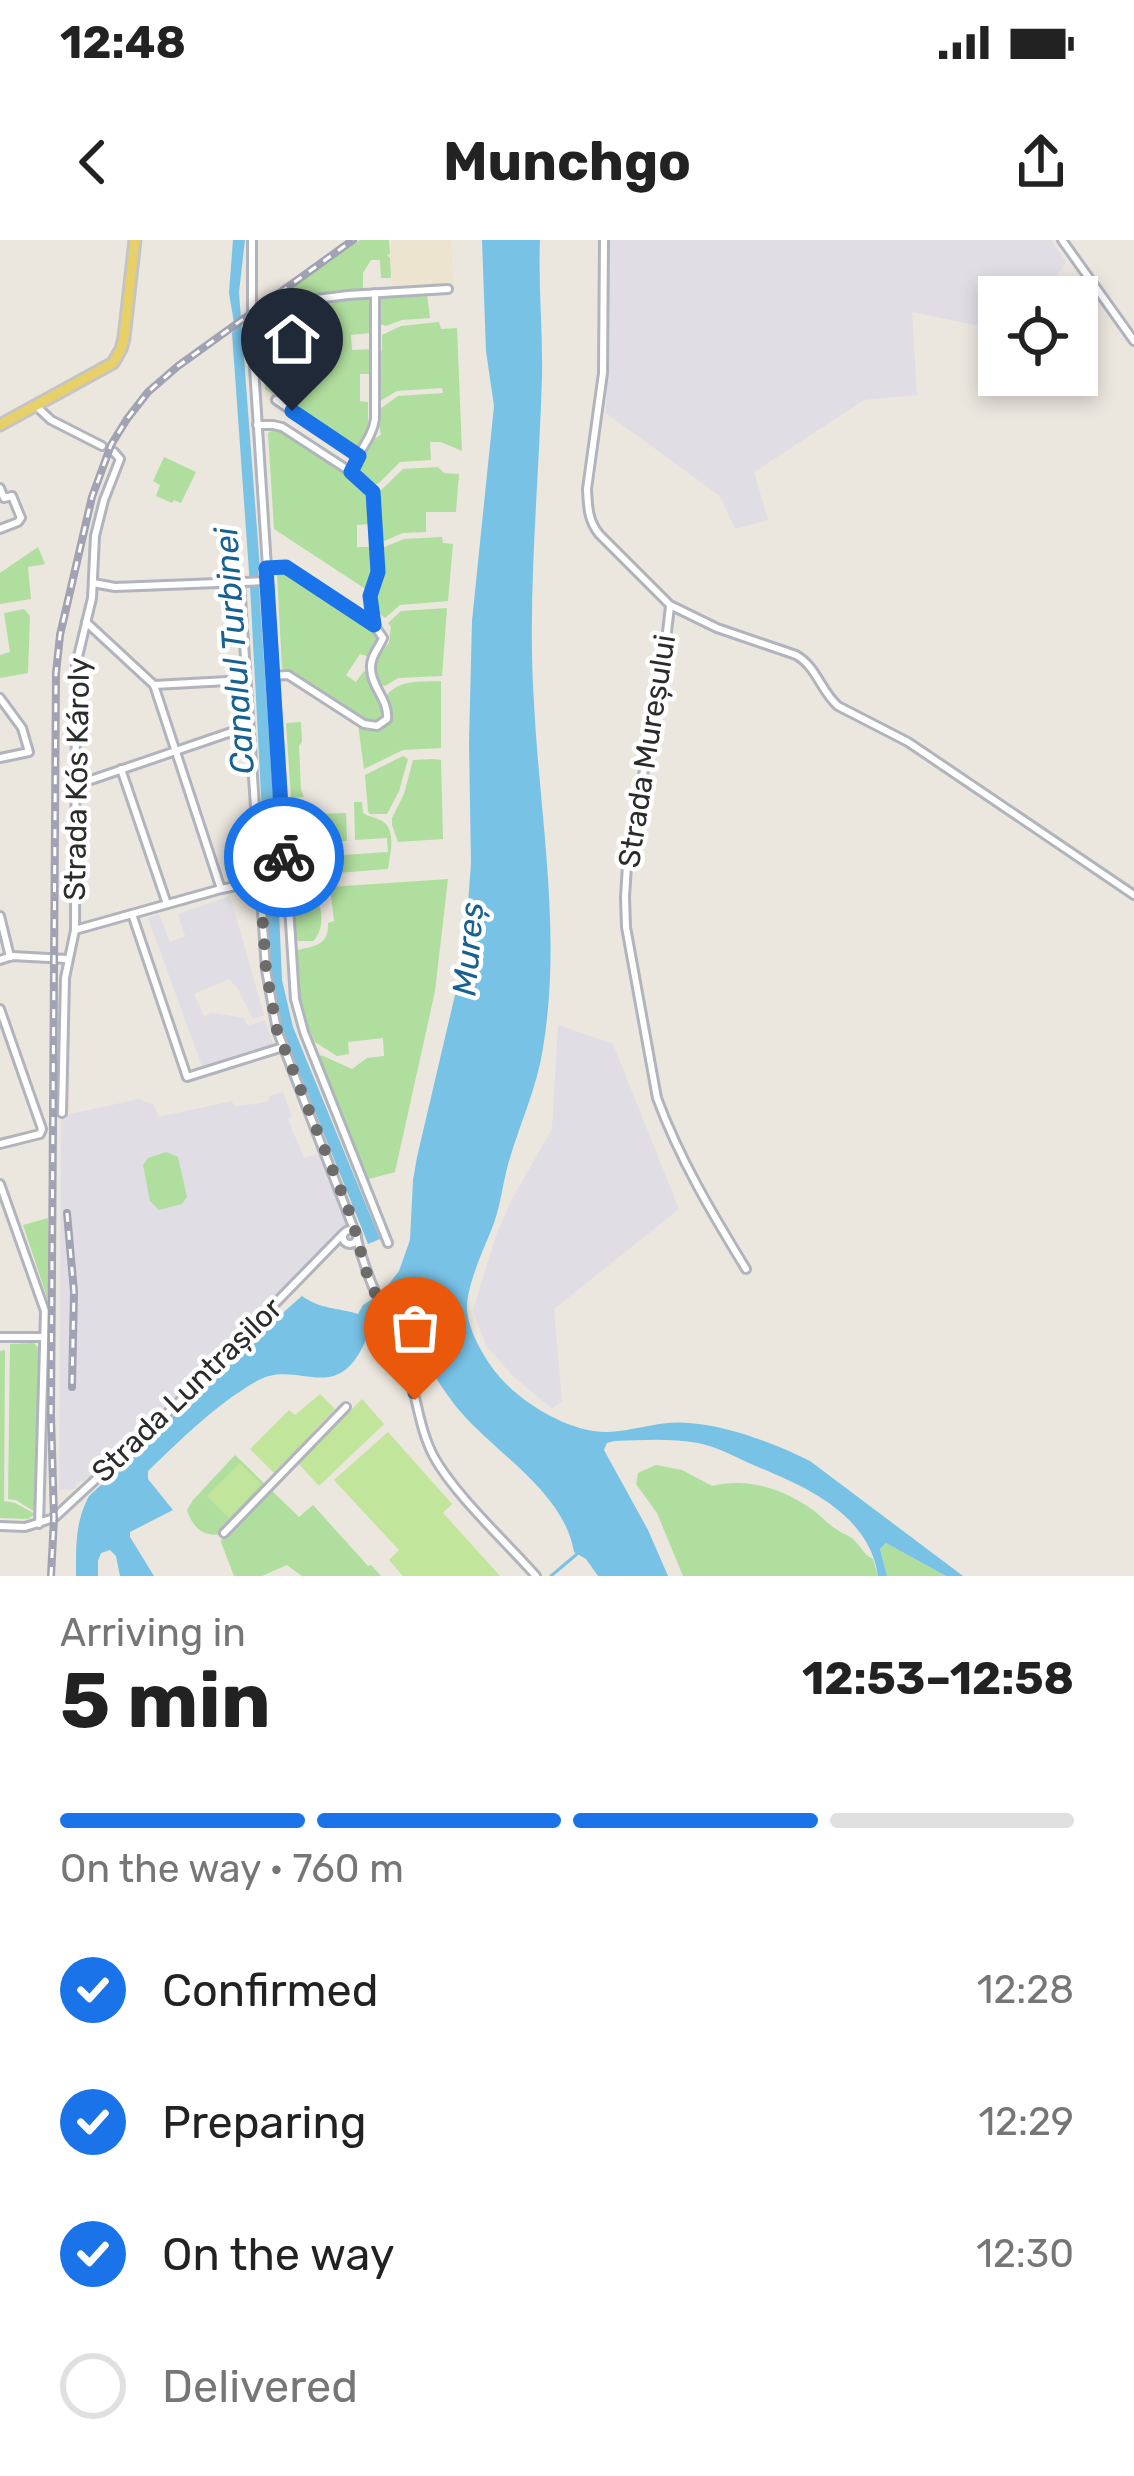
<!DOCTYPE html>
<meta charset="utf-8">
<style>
body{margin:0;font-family:Rubik,sans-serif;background:#f2f2f2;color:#222;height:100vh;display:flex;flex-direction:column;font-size:45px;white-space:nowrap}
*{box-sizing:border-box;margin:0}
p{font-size:39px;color:#767676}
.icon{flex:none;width:66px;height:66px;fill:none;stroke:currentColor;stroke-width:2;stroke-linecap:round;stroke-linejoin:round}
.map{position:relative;height:1336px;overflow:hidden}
.drawer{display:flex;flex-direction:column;background:#fff;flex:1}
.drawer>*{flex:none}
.buttons{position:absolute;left:978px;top:36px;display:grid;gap:24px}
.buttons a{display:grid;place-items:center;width:120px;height:120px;border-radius:0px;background:#fff;box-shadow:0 6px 18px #0003;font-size:60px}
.pin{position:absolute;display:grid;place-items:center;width:102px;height:102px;color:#fff;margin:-123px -51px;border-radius:50% 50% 50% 0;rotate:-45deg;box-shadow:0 0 12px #0007}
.pin .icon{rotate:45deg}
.courier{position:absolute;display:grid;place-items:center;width:120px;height:120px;margin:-60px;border:9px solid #1a73e8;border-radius:50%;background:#fff;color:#222;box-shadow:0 3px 15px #0007}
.headline em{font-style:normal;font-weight:700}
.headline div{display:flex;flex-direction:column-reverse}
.headline{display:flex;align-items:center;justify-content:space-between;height:204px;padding:0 60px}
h1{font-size:78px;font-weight:700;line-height:90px}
.bar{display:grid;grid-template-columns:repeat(4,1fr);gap:18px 12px;align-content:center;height:144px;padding:0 60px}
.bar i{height:15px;border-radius:9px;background:#e0e0e0}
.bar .on{background:#1a73e8}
.bar p{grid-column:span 4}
ol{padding:0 60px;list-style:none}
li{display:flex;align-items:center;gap:36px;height:132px}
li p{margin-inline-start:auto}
li .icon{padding:12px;border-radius:50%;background:#1a73e8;color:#fff;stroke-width:4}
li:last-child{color:#767676}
li i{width:66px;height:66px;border:6px solid #e0e0e0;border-radius:50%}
.status{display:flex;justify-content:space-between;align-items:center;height:84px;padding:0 60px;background:#fff;direction:ltr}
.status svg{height:33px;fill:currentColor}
header{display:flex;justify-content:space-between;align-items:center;height:156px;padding:0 60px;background:#fff;font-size:54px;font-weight:700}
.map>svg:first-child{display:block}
.industrial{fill:#e0dee4}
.education{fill:#ece4ce}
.green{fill:#b0de9e}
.pitch{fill:#c1e59b}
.water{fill:#78c2e6}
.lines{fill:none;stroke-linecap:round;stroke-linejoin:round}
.stream{stroke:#78c2e6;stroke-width:3}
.minor-casing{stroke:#b1b3bd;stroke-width:12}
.major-casing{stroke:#c4c4c4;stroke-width:15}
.minor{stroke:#fff;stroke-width:6}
.major{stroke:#e7d068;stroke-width:9}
.rail-casing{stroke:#a1a2b3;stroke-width:8}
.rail{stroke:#fff;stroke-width:3;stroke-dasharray:9;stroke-linecap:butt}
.done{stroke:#6e6c6a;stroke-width:12;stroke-dasharray:0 21.6}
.route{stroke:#1a73e8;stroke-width:15}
.labels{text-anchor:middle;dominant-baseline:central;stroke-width:9;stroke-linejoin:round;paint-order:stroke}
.street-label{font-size:30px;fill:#2b2b2b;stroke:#fff}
.water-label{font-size:33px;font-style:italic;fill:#176192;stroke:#fff}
</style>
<div class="status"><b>12:48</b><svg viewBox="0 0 49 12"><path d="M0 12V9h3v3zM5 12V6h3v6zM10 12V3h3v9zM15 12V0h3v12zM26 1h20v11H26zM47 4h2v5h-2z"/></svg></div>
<header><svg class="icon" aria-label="back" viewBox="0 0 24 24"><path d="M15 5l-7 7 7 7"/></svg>Munchgo<svg class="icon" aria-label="share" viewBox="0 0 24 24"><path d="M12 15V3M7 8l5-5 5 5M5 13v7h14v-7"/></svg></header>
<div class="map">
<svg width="1134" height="1336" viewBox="0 0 1134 1336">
<rect width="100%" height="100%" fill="#ebe6de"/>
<g class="industrial">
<polygon points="607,0 1051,0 1066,22 1056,38 1053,57 999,57 999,90 912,72 917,155 864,160 754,232 768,280 735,289 720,256 606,173"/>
<polygon points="230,656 264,775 253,779 238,749 229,739 194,754 204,776 212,773 244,778 248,786 265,780 273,804 203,829 148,678 159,674 170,702 185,696 178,674"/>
<polygon points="558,785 613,804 679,969 554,1069 562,1161 552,1169 512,1135 487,1107 473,1071 496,995 511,961 552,889"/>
<polygon points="283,852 292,876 288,879 304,918 318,914 347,985 172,1163 92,1239 76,1243 76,1249 59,1250 61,876 139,859 154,865 158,877 232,861 234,866 255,864 269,861 269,856"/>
</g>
<polygon class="education" points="391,0 451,0 453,45 392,48 391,18 388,18 391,14"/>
<g class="green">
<polygon points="360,0 389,0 390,14 387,15 390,18 391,38 381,38 380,20 371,20 363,33 363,51 306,57 261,84 260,70"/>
<polygon points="427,54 430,78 402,80 386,86 378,83 377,61 381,56"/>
<polygon points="367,56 371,61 371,93 351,95 352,110 372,109 371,134 360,134 360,161 368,162 368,190 357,211 265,149 264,128 285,126 285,115 289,114 286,77 307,65"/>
<path d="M 439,82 L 441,89 L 457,88 L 462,211 L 441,202 L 430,202 L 431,220 L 400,222 L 378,244 L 370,243 L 358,232 C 363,219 367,201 381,195 L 377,171 L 398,156 L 443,153 L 442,148 L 397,151 L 380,161 L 378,158 L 378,113 L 382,111 L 382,95 L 401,86 Z"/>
<polygon points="275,189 283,192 344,231 371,254 372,284 357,285 357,307 372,307 374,336 367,350 274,289 268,193"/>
<polygon points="164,217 196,232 181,263 174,260 172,263 156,256 160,245 153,241"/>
<polygon points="438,227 444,233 459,234 456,272 426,272 426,292 403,293 384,301 380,299 378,253 403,229"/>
<path d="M 442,297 L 443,303 L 453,304 L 448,361 L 400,365 L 385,378 C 361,359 381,350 383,331 C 384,323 383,316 382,308 L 404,299 Z"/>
<polygon points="38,307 45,324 28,327 31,359 0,364 0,333"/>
<path d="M 285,330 L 375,390 L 379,402 L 370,417 L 360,414 L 346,435 L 356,442 L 364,431 L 367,433 C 375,448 390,466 381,482 L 365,482 L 282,428 L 277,334 Z"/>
<polygon points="447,368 442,436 398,438 385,446 381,445 374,431 374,422 389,403 391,387 388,383 401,371"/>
<polygon points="24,369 30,376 28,433 0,438 0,415 10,412 4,373"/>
<path d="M 441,441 L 441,508 L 403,510 L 364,529 L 358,484 L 373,488 L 388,484 L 393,474 L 386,456 C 399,439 421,442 441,441 Z"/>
<polygon points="301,482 302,502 299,506 301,550 304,557 291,558 286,483"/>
<polygon points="403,516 408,519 399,551 387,574 370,574 368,571 365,535"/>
<polygon points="434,519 441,520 443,599 398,602 392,585 392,578 404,554 413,520"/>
<path d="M 354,562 L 362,562 L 363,573 C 369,577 376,577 382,581 C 397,590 390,615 388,629 L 298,636 L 294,635 L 290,575 L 346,573 L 347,601 L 313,603 L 314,617 L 388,612 L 387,598 L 355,600 Z"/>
<path d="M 448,639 L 435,751 L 395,932 L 365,940 L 318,818 L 321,815 L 352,829 L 367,818 L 384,816 L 383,798 L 348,802 L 349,814 L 337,816 L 315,802 L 302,774 L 297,759 L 295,711 C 313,706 329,707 328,683 L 334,681 L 330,647 Z"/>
<path d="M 301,651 L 314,654 C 323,667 325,690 313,701 L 298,701 L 293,696 L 291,658 L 294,652 Z"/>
<polygon points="166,912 178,917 187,957 182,964 159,970 150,961 143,925 148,918"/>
<polygon points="48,978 48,1060 23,985"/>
<polygon points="34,1103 38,1108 35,1272 16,1260 8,1259 10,1104"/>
<polygon points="5,1110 4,1261 15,1263 35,1274 28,1279 0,1278 0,1111"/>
<path d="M 235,1215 L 299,1277 L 313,1265 L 368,1326 L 371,1325 L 381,1336 L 302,1336 L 287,1325 L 262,1336 L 234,1336 L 221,1302 L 223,1294 C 204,1298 192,1287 187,1270 L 193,1260 Z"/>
<path d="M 656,1225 L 682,1230 L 712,1246 C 748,1237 783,1249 813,1270 C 821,1276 828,1284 836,1289 C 841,1293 848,1295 853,1299 C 862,1307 862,1313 873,1319 L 878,1336 L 683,1336 L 657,1273 L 636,1244 L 638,1233 Z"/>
<polygon points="886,1303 946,1336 887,1336 880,1309"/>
</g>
<g class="pitch">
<polygon points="320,1154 335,1169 313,1192 315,1195 276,1235 250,1209 289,1170 295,1175"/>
<polygon points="362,1159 384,1184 319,1246 298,1223"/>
<polygon points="388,1192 452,1264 443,1273 500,1336 403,1336 389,1320 399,1310 334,1240"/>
<polygon points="240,1223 261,1244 229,1278 207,1256"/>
</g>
<g class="water">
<polygon points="233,0 245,0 239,52 260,329 258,331 276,601 282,740 293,787 380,999 368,1004 282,789 271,743 250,346 232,93 235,89 229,53"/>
<path d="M 482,0 L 540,0 C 538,46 543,91 542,136 C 539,245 527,355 534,464 C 540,579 562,693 543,808 C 537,848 520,883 509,921 C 503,942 501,963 494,983 C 485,1007 466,1045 467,1070 C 469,1092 484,1118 498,1135 C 521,1163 570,1193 608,1192 C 635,1191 661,1180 689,1183 C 729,1186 773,1203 810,1221 L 963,1336 L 946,1336 L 886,1303 L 880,1309 L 887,1336 L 878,1336 C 869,1273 804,1246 751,1224 C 734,1216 717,1207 698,1203 C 671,1198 642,1200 614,1201 L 607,1203 L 604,1210 L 648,1290 L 668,1336 L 598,1336 L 586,1319 L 574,1312 C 564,1252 496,1214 459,1170 C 438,1145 420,1108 398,1088 L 378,1097 L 368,1095 C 338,1171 299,1117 257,1141 C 215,1165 183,1198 148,1231 L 148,1239 L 173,1270 L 130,1292 L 130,1297 L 154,1336 L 120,1336 L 116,1316 L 110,1310 L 101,1313 L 98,1321 L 98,1336 L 76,1336 C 76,1307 75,1282 89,1256 C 161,1190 228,1120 302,1056 C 322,1070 336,1067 358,1074 L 363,1065 L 382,1053 L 399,1031 L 410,1000 L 413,940 L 417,917 L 459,738 L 465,703 L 471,623 L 469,503 L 472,381 L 494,166 L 486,111 Z"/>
</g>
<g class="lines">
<polyline class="stream" points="551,1336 577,1314"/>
<g class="minor-casing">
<g id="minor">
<polyline points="252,0 252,96 295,759 304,792 388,1003"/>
<path d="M 604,0 L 603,133 L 587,249 C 588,267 588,280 599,294 L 670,365 L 717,388 L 796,415 C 817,427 820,450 838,466 L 908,502 L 1134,655"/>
<polyline points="1062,0 1134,101"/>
<polyline points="252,96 308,60 348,55 448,49"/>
<polyline points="276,160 359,216"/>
<polyline points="36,166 51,180 102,206"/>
<path d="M 257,185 L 273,185 L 282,187 L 351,232 L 373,252 L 378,332 L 370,360 L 374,385 L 383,398 C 379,408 370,417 371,428 C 371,447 389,460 387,479 L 377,486 L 364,484 L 288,435 L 272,436"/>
<path d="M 351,232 C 356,213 372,200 375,179 L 375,53"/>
<polyline points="0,248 4,258 12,256 21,278 18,282 0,289"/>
<polyline points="266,328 286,327 371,384"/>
<polyline points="93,343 115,347 267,341"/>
<polyline points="240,343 266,730 277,790 355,992"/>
<path d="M 670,366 L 664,418 L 627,625 L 625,657 L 626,687 L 657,858 C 679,918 713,975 746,1029"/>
<polyline points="86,382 154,445 221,649"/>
<polyline points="154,445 246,440"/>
<polyline points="0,458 22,488 29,512 0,518"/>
<polyline points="121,529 167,664"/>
<polyline points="76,545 249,486"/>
<polyline points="132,674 187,837 283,807"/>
<polyline points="0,676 10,717"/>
<polyline points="75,690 221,649 285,636"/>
<polyline points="0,720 12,716 67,719"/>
<polyline points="0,769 42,889 40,894 0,904"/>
<polyline points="62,873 65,738 75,690 76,425 92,358 95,296 104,260 120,219 114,212"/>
<polyline points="0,944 45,1071 39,1284"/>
<circle cx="350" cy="997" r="7"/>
<path d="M 357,999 C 368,1044 391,1084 407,1128 C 417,1157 419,1189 434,1217 C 455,1255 506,1302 536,1336"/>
<polyline points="0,1097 44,1097"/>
<polyline points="0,1286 25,1287 54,1278 175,1166 343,994"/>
<polyline points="224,1293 346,1167"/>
</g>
</g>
<g class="major-casing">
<polyline id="major" points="0,185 113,123 121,109 124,98 135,0"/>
</g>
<use href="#minor" class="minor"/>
<use href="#major" class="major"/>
<g class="rail-casing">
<g id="rail">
<polyline points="67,973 74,1052 72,1147"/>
<polyline points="51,1336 54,1278 51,1175 56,433 60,395 92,257 111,205 127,179 148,152 178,126 353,0"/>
</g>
</g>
<use href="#rail" class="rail"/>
</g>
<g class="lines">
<polyline class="done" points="284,617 285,636 260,641 266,730 277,790 351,976 367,1034 409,1134 415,1160"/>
<polyline class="route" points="284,617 266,328 286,327 374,385 370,356 378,332 373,252 351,232 359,216 292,171"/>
</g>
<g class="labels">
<g class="street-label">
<text transform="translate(647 511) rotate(-81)">Strada Mureșului</text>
<text transform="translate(77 539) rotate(-89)">Strada Kós Károly</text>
<text transform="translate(187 1150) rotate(-44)">Strada Luntrașilor</text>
</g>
<g class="water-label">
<text transform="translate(234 411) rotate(-94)">Canalul Turbinei</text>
<text transform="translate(468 709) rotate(-85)">Mureș</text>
</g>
</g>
</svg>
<div class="buttons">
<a><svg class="icon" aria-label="locate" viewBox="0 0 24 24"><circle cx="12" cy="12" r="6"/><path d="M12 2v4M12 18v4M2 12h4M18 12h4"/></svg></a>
</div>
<div class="pin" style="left:415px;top:1160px;background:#ea580c"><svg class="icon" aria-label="bag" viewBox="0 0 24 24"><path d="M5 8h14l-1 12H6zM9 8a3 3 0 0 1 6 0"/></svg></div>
<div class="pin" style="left:292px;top:171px;background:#1f2937"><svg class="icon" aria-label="home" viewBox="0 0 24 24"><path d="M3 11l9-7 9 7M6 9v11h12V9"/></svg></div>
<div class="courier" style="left:284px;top:617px"><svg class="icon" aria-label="bike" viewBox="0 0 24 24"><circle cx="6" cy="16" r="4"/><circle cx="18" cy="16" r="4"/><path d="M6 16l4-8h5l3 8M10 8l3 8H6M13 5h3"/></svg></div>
</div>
<section class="drawer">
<div class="headline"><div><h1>5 min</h1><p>Arriving in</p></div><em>12:53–12:58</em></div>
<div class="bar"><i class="on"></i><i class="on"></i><i class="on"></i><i></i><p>On the way · 760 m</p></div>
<ol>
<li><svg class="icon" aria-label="check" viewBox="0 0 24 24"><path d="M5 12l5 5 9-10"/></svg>Confirmed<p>12:28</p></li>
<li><svg class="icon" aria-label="check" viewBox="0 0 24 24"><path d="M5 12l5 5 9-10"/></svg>Preparing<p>12:29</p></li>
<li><svg class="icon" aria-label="check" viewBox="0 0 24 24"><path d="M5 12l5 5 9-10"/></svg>On the way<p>12:30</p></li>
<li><i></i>Delivered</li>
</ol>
</section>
